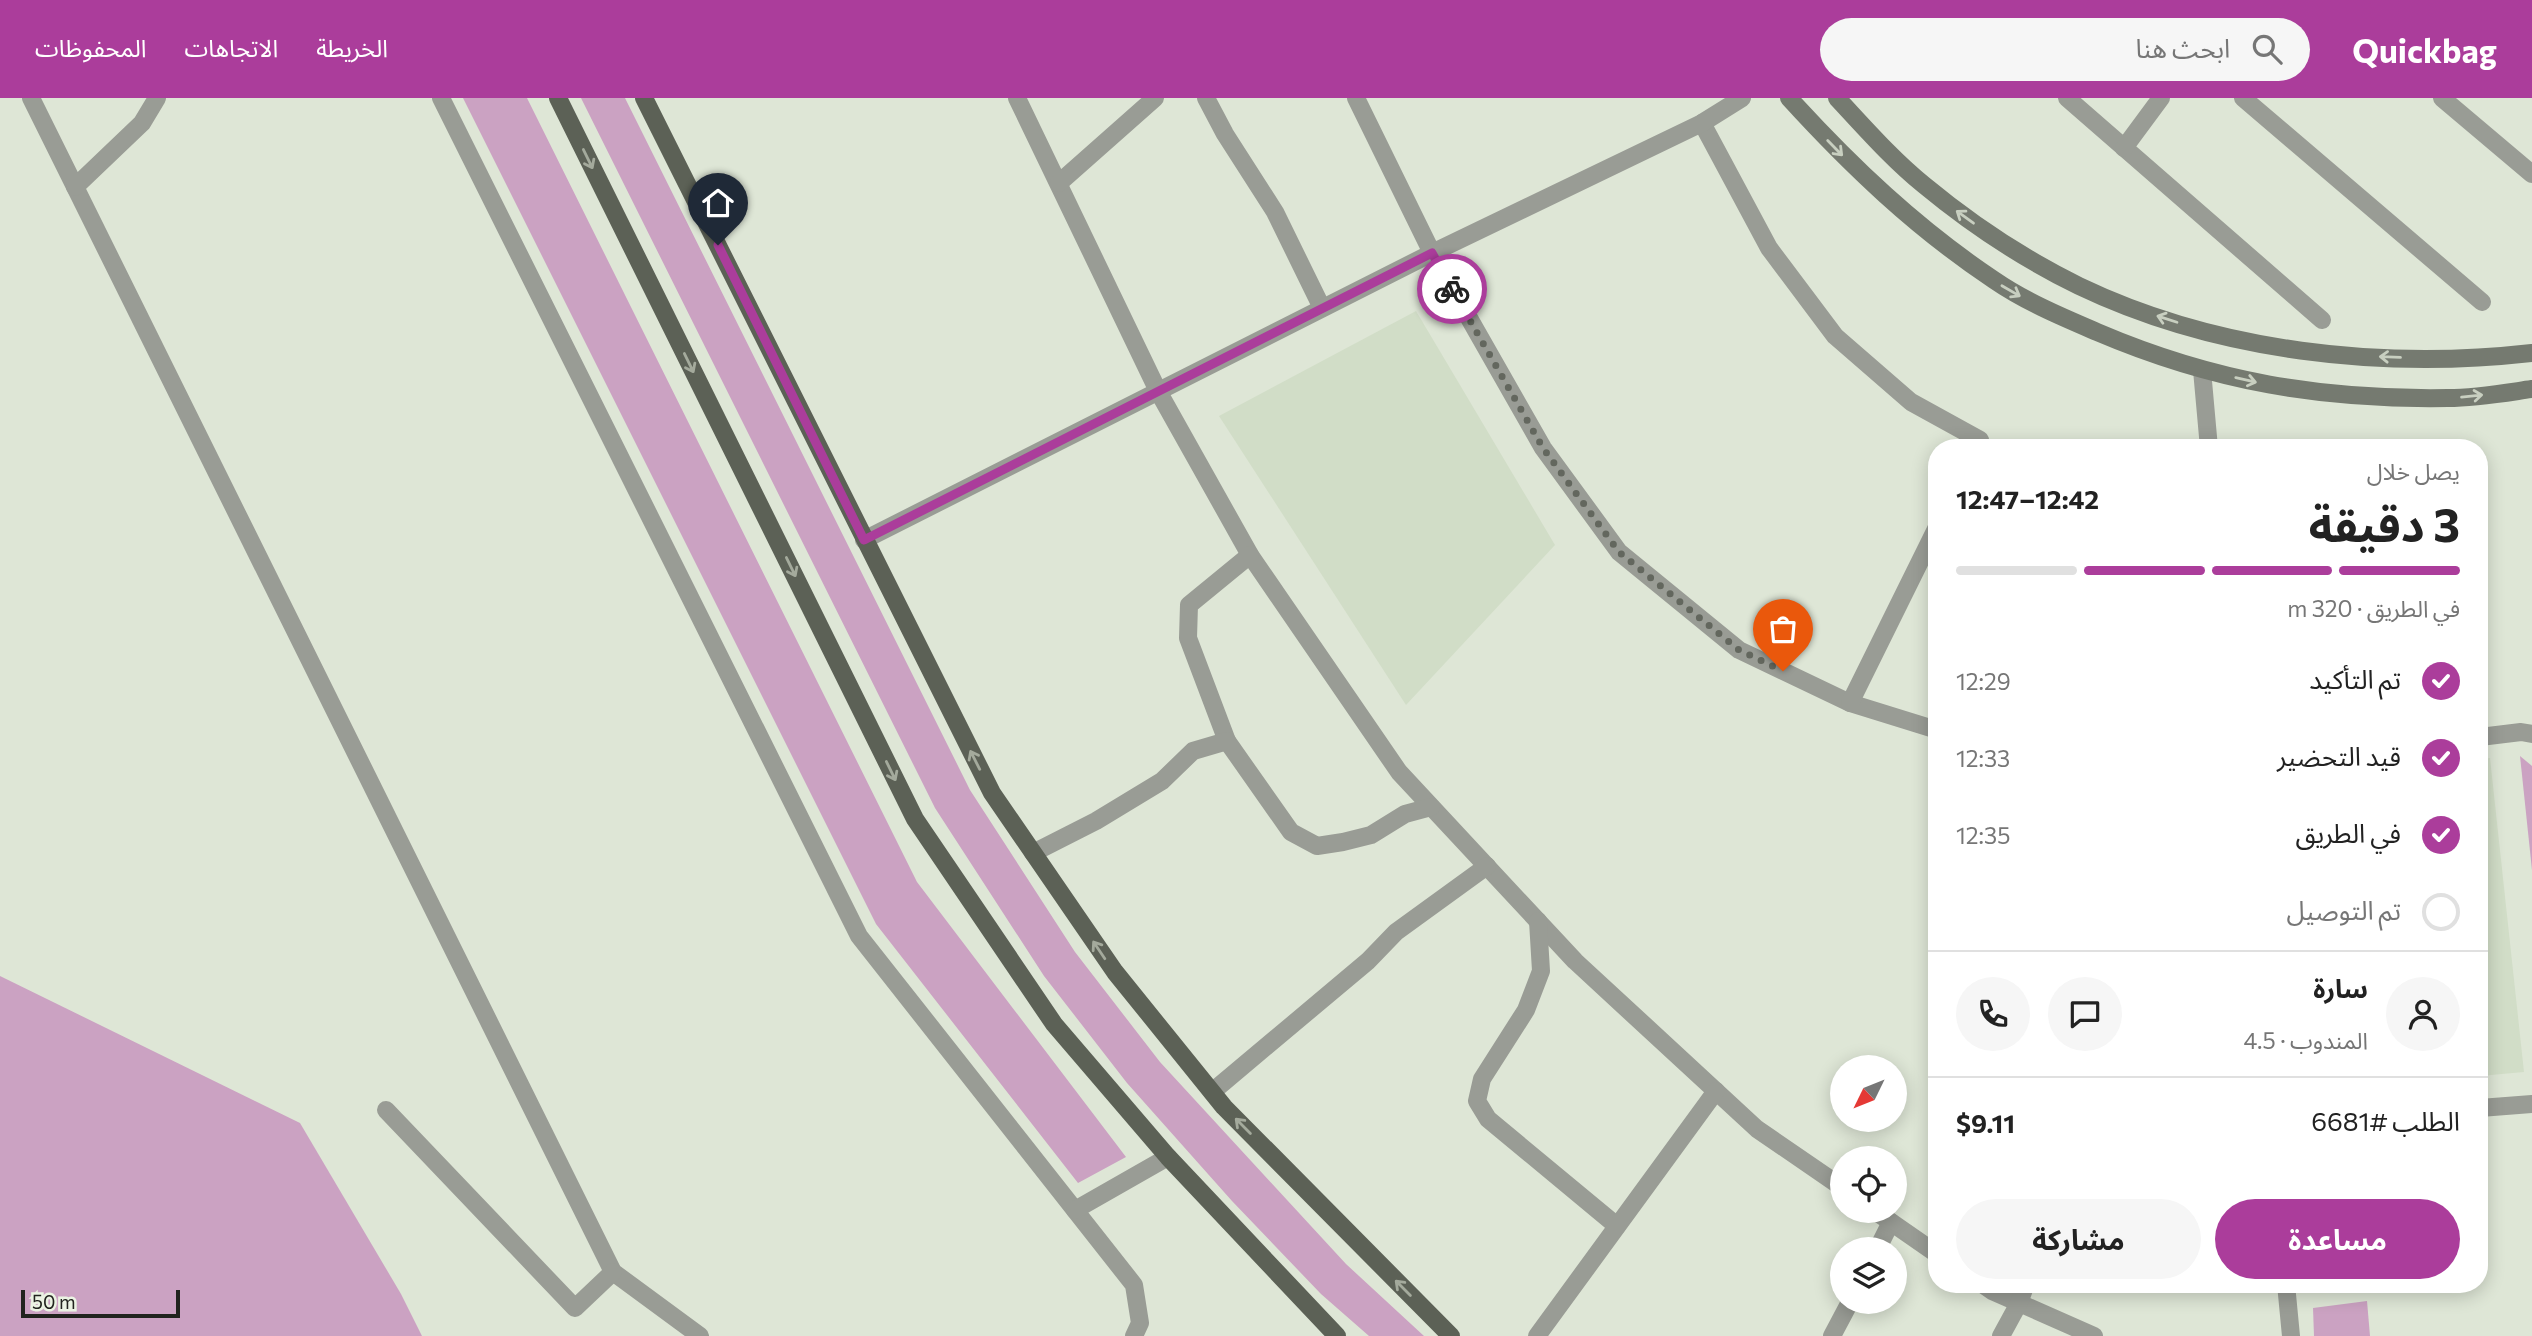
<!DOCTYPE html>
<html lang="ar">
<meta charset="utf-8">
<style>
body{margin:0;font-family:Commissioner,"Noto Sans Arabic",sans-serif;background:#f6f6f6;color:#222;direction:rtl;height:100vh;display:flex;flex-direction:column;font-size:26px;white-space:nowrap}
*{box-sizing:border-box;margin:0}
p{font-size:23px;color:#767676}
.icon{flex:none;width:38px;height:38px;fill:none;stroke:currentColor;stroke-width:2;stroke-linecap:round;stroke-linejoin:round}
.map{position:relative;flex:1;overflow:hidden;direction:ltr}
.details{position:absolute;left:1928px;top:341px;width:560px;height:854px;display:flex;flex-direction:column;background:#fff;border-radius:28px;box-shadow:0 4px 18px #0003;direction:rtl}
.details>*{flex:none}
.needle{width:46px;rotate:227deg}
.buttons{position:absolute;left:1830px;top:957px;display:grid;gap:14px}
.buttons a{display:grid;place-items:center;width:77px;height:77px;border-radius:50%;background:#fff;box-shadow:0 4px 18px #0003;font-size:35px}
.scale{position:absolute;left:21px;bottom:18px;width:159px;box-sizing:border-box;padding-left:7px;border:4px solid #21231e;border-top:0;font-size:19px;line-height:24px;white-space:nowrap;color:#21231e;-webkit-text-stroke:5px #ebf3e3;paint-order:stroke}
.pin{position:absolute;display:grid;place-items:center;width:60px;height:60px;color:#fff;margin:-72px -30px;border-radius:50% 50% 50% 0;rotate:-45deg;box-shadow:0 0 7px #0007}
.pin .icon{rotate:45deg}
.courier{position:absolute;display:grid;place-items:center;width:70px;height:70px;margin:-35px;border:5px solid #ab3d9b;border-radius:50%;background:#fff;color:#222;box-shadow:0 2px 9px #0007}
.headline em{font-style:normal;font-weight:700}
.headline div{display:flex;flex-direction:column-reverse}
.headline{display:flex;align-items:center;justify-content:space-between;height:119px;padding:0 28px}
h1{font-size:46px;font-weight:700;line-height:52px}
.bar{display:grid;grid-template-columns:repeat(4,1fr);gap:10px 7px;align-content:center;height:84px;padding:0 28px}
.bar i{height:9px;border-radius:5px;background:#e0e0e0}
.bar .on{background:#ab3d9b}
.bar p{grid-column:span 4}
.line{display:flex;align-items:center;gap:18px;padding:0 28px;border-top:2px solid #e0e0e0}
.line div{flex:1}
.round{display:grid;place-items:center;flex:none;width:74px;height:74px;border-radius:37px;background:#f6f6f6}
ol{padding:0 28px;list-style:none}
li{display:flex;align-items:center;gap:21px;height:77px}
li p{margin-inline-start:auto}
li .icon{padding:7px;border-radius:50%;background:#ab3d9b;color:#fff;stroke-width:4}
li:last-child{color:#767676}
li i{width:38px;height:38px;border:4px solid #e0e0e0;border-radius:50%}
.primary-button{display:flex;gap:14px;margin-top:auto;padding:14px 28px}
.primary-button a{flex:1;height:80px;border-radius:42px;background:#ab3d9b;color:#fff;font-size:28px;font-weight:700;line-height:80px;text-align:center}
.primary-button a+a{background:#f6f6f6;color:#222}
header{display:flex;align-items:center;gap:42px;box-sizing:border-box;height:98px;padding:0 35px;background:#ab3d9b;color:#fff}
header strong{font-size:33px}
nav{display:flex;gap:38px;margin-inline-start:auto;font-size:24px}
.search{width:490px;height:63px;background:#f6f6f6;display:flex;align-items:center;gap:18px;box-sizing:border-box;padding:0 24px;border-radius:38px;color:#767676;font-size:26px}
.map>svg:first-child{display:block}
.built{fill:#d1ddc7}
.green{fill:#cba2c2}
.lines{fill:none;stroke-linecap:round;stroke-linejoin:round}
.street{stroke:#999c95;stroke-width:18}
.secondary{stroke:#757a70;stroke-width:18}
.primary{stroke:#5c6156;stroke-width:18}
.oneway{stroke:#c8cfc0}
.oneway2{stroke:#a4aa9c}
.done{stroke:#63675e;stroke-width:7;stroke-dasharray:0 12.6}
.route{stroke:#ab3d9b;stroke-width:9}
</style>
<header>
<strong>Quickbag</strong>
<div class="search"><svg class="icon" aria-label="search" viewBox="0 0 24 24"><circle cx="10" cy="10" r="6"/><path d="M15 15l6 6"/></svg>ابحث هنا</div>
<nav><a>الخريطة</a><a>الاتجاهات</a><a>المحفوظات</a></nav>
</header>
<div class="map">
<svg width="2532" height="1238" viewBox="0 0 2532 1238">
<rect width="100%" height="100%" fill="#dee6d6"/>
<g class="built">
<polygon points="1416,213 1555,447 1406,607 1219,318"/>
<polygon points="2490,660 2524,974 2480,978 2480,661"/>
</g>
<g class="green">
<polygon points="463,0 527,0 917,784 1126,1059 1078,1085 876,826"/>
<polygon points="581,0 625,0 970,692 1075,854 1160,964 1346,1166 1424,1238 1369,1238 1321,1196 1232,1103 1127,985 1044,878 935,710"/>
<polygon points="2520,658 2532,668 2532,772"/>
<polygon points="0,878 300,1025 401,1196 422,1238 0,1238"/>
<polygon points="2367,1203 2370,1238 2314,1238 2313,1210"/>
</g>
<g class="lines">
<g class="street">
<polyline points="31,0 613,1174 700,1238"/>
<polyline points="441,0 859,838 1134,1187 1140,1225 1134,1238"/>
<polyline points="1017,0 1158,293 1250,457 1399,674 1575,863 1757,1031 1843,1090"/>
<polyline points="1206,0 1225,36 1275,114 1322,210"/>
<polyline points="1356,0 1432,155 1543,350 1619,454 1739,552 1850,605 1937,632"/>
<polyline points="2067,0 2322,222"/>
<polyline points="2243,0 2482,204"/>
<polyline points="2442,0 2532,76"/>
<polyline points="1702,25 1769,150 1835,238 1911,304 1980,342 1976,350"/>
<polyline points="2124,50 2161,0"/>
<polyline points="1059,85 1155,0"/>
<polyline points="75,89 142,25 157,0"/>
<polyline points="2202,272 2209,350"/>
<polyline points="864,442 1432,155 1702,25 1742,0"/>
<polyline points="1850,605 1937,429"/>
<polyline points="2480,639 2521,634 2532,636"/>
<polyline points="1227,643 1188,540 1189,507 1250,457"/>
<polyline points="1033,755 1096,723 1162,683 1193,653 1227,643 1291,734 1317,748 1343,744 1371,737 1405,716 1431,709"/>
<polyline points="1538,823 1541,873 1526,912 1482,981 1477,1003 1488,1021 1617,1128"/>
<polyline points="1212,994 1368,863 1396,834 1487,768"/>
<polyline points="2480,1010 2532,1006"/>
<polyline points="386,1012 575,1210 613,1174"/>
<polyline points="1075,1112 1168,1059"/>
<polyline points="1875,1113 1937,1156"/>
<polyline points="1877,1152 1891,1124"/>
<polyline points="1982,1186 1992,1193 2094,1238"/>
<polyline points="2286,1186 2291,1238"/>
<polyline points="1537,1238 1716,993"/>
<polyline points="1832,1238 1850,1204"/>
<polyline points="2001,1238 2019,1205 2026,1186"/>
</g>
<g class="secondary">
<path d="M 1789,0 C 1851,68 1916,130 1994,182 C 2026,204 2062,219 2097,234 C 2214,284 2322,302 2448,300 C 2476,300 2504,295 2532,291"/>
<path d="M 1837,0 C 1865,30 1892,61 1924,87 C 1971,126 2024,161 2079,188 C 2217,254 2382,272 2532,255"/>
</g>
<g class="primary">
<polyline points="558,0 915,721 1054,926 1168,1059 1337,1238"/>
<polyline points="644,0 992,695 1115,874 1224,1009 1451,1238"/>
</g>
</g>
<defs><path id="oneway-shaft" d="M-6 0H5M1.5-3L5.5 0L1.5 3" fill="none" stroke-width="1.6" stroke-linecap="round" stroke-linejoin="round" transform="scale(1.75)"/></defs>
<g class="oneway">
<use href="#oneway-shaft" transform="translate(1835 50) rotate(46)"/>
<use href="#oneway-shaft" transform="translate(1965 119) rotate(-144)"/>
<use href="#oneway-shaft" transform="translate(2011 193) rotate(30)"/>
<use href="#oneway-shaft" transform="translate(2167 221) rotate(-162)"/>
<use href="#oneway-shaft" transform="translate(2390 259) rotate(-178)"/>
<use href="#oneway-shaft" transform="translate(2246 282) rotate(13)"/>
<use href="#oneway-shaft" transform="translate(2472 298) rotate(-6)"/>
</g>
<g class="oneway2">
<use href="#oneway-shaft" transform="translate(588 61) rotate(64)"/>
<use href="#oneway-shaft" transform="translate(689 265) rotate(64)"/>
<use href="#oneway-shaft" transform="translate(791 469) rotate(64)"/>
<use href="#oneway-shaft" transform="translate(975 662) rotate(-117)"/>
<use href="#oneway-shaft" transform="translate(891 673) rotate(64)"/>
<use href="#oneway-shaft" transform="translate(1099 852) rotate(-124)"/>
<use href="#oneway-shaft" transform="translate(1243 1028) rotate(-135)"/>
<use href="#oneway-shaft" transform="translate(1403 1190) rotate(-135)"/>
</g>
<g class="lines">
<polyline class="done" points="1452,191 1543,350 1619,454 1739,552 1783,573"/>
<polyline class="route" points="718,147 864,442 1432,155 1452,191"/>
</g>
</svg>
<div class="buttons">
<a><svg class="needle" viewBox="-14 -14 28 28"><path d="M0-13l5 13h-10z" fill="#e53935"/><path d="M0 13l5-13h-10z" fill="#767676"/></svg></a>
<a><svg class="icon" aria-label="locate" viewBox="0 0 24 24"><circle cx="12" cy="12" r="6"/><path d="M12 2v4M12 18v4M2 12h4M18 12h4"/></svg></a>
<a><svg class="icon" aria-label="layers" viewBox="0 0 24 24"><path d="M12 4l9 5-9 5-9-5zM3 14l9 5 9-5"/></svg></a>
</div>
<div class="scale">50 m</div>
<div class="pin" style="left:1783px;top:573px;background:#ea580c"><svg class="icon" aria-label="bag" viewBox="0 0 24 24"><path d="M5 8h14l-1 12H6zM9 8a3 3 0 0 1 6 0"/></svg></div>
<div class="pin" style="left:718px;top:147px;background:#1f2937"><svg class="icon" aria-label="home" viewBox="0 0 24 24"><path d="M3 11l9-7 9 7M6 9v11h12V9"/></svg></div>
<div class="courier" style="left:1452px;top:191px"><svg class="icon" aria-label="bike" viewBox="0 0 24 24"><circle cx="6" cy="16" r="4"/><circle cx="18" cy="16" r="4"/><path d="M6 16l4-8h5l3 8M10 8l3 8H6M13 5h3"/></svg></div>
<section class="details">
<div class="headline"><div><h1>3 دقيقة</h1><p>يصل خلال</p></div><em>12:42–12:47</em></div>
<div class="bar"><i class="on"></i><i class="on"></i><i class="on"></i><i></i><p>في الطريق · 320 m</p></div>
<ol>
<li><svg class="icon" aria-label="check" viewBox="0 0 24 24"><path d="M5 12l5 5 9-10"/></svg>تم التأكيد<p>12:29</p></li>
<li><svg class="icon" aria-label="check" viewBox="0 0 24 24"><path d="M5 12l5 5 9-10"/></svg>قيد التحضير<p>12:33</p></li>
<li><svg class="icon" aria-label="check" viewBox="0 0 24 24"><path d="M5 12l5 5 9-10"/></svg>في الطريق<p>12:35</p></li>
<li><i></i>تم التوصيل</li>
</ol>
<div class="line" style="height:126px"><a class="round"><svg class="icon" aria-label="person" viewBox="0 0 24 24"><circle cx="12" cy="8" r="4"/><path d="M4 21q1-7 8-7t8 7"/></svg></a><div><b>سارة</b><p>المندوب · 4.5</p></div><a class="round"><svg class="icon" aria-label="chat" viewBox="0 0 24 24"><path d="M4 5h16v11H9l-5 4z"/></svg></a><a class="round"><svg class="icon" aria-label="phone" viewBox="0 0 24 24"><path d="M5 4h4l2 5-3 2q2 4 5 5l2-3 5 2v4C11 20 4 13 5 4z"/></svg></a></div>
<div class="line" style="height:91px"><div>الطلب #6681</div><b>$9.11</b></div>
<div class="primary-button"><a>مساعدة</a><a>مشاركة</a></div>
</section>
</div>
